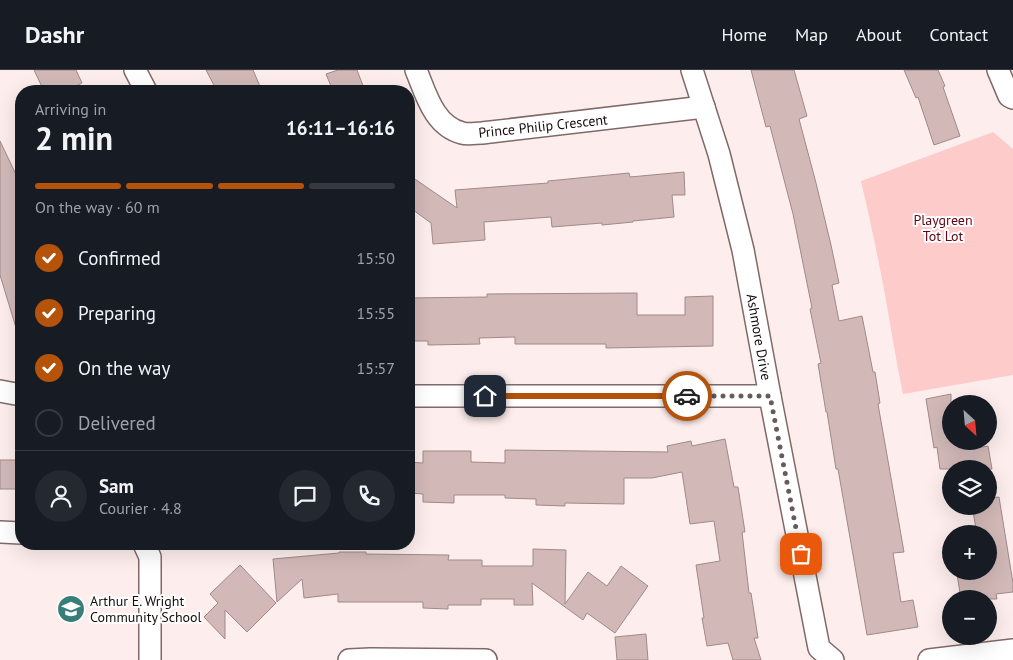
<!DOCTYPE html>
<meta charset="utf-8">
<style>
body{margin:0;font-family:"PT Sans",sans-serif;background:#242831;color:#f1f3f6;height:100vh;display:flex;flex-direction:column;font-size:19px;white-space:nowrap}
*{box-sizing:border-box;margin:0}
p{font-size:16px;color:#9ea1a6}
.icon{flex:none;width:28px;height:28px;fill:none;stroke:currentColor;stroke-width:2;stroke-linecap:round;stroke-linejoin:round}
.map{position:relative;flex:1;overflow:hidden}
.drawer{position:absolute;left:15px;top:15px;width:400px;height:465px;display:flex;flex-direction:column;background:#171b24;border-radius:20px;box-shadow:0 5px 20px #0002}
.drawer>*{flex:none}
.needle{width:32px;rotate:154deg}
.fabs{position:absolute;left:942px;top:325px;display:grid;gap:10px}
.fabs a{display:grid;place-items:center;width:55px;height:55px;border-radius:50%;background:#171b24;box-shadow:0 5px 20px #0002;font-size:25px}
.pin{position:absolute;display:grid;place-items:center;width:42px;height:42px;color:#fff;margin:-21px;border-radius:10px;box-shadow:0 2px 8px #0006}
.courier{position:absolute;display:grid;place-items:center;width:50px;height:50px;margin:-25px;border:4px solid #b45309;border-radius:50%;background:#fff;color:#222;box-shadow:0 1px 6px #0007}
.head em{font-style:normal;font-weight:800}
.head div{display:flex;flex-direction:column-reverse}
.head{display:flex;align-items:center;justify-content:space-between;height:85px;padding:0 20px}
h1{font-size:32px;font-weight:800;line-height:38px}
.bar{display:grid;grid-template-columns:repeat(4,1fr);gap:8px 5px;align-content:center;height:60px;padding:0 20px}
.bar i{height:6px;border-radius:4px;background:#363941}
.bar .selected{background:#b45309}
.bar p{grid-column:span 4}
.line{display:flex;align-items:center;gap:12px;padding:0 20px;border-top:1px solid #363941}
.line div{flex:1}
.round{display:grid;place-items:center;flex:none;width:52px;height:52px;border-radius:26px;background:#242831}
ol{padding:0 20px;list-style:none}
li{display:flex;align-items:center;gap:15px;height:55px}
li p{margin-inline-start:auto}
li .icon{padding:5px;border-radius:50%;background:#b45309;color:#fff;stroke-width:4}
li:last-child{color:#9ea1a6}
li i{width:28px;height:28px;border:2px solid #363941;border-radius:50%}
header{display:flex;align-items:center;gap:30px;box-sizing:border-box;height:70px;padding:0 25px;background:#171b24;border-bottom:1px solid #363941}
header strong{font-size:24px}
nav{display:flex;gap:28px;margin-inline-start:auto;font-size:18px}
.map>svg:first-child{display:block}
.green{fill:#fccbca}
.building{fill:#d2b9b8;stroke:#a08988}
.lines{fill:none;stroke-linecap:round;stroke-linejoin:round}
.minor-casing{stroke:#806a69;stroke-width:24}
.minor{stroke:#fff;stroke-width:21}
.done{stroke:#665c5b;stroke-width:5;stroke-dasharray:0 9}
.route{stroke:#b45309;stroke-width:6}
.labels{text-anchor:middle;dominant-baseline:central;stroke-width:4;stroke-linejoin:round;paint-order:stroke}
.street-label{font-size:14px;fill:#150d0d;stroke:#fff}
.park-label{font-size:14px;fill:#640515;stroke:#fff}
.poi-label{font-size:14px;fill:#150d0d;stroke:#fff;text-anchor:start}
</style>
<header>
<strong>Dashr</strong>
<nav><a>Home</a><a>Map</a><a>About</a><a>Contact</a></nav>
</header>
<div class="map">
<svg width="1013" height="590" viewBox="0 0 1013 590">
<rect width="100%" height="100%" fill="#fdeeed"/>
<path class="green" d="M 993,62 L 1013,79 L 1013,305 L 903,324 C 896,291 891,258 885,225 C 878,187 870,149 861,111 Z"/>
<g class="building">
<polygon points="34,0 76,0 82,13 65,21 44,21"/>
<polygon points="206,0 253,0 262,21 217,21"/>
<polygon points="338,0 357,0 365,21 333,21 326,4"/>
<polygon points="751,0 794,0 807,46 799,49 816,113 831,175 839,213 832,215 839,251 862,246 873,302 875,302 880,333 878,334 904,482 893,483 901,532 913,530 918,557 867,565 838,399 836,399 827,342 826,342 818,294 821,293 810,239 812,238 793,144 770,56 766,57"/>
<polygon points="904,0 938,0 945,16 943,17 960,66 934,75 918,27 916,28"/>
<polygon points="0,71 21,115 21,261 17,261 0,205"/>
<polygon points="684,102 685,125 672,125 674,147 633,151 633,152 602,155 602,153 552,157 551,147 484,152 485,170 433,174 431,153 409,137 409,105 457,138 455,120 548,113 548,111 629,103 630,107"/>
<polygon points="637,223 637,245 685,245 685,227 713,226 713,276 606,278 606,274 515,274 515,267 479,268 480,274 428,275 428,271 409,271 409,228 487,227 487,224"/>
<polygon points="951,324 951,371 969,371 971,379 988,376 992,399 940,399 937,377 934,378 926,329"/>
<polygon points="725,369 734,417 738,417 745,462 742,462 749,523 751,523 758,568 754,568 761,590 733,590 728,573 707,576 702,548 704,548 696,495 720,491 714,451 690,454 682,402 652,408 624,408 624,434 565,433 565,436 536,435 536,429 505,428 505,425 454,425 454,433 423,432 423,424 409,423 409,392 423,393 423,381 471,381 471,392 505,393 505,380 668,382 667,376 691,371 692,376"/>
<rect x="0" y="390" width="17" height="29"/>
<polygon points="999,427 1013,513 1013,522 996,524 997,529 961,529 957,504 974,501 989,501 989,464 977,464 972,436 989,436 989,428"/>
<polygon points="533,479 566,480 565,534 588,502 607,516 621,496 648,516 615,563 587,543 583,550 532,513 533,535 514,535 514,529 481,529 481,535 448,535 448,539 423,538 423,532 338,532 338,524 304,528 302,509 277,532 273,489 339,483 339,482 366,482 366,484 449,485 448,490 482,490 482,496 533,496"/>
<polygon points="240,495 276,533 247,562 225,540 225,569 204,547 218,533 210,524"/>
<polygon points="646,564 648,590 617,590 615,567"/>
</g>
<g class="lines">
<g class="minor-casing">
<g id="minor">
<polyline points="135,0 146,21"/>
<path d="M 416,0 C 426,24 434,56 462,63 C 468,65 476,63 482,63 L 704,37"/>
<polyline points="692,0 719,84 743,180 770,326 819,578 833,590"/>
<polyline points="998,0 1009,26 1013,28"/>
<polyline points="0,321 21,325"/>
<polyline points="409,326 770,326"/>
<polyline points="0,462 21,463"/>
<polyline points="144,474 150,487 150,590"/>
<polyline points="349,590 370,589 486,590"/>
<polyline points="929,590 1013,580"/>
</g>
</g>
<use href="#minor" class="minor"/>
</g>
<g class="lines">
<polyline class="done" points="687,326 770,326 801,484"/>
<polyline class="route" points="485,326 687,326"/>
</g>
<defs>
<g id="school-disc" transform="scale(1.4375)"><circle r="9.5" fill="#377e79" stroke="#fff"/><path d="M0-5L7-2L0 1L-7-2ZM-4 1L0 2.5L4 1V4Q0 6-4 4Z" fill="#fff"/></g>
</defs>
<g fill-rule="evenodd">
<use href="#school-disc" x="71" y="539"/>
</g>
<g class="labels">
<g class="street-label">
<text transform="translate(543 56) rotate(-6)">Prince Philip Crescent</text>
<text transform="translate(759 267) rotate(80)">Ashmore Drive</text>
</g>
<g class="park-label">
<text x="943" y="150">Playgreen<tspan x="943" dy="16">Tot Lot</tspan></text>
</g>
<g class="poi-label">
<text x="90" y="531">Arthur E. Wright<tspan x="90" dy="16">Community School</tspan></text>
</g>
</g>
</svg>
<div class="fabs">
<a><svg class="needle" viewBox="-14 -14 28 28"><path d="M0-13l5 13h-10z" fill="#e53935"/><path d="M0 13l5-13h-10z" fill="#9ea1a6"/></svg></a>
<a><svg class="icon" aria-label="layers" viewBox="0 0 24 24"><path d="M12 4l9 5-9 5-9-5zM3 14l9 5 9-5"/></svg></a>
<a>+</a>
<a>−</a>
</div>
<div class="pin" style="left:801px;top:484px;background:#ea580c"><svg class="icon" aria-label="bag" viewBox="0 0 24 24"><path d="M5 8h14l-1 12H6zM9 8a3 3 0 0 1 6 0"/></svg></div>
<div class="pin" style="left:485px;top:326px;background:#1f2937"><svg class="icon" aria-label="home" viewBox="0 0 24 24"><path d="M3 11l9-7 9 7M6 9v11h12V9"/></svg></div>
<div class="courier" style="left:687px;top:326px"><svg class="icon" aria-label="car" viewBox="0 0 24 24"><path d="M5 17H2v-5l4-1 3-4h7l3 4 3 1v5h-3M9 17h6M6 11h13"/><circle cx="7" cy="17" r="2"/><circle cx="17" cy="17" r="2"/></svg></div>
<section class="drawer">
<div class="head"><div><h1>2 min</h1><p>Arriving in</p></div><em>16:11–16:16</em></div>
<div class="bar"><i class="selected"></i><i class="selected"></i><i class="selected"></i><i></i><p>On the way · 60 m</p></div>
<ol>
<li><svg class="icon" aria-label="check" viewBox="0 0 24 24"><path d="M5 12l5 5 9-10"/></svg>Confirmed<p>15:50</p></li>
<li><svg class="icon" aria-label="check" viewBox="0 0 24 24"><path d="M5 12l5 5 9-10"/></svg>Preparing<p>15:55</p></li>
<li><svg class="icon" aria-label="check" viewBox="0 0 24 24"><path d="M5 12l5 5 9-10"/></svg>On the way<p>15:57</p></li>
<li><i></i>Delivered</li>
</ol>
<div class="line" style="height:90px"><a class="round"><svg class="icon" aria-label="person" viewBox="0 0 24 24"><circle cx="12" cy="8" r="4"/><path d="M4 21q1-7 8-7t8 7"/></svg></a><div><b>Sam</b><p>Courier · 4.8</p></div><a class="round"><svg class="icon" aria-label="chat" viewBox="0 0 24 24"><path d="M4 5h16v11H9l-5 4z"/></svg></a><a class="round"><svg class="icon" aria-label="phone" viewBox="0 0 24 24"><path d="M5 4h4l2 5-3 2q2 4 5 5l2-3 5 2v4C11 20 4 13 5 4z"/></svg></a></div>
</section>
</div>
